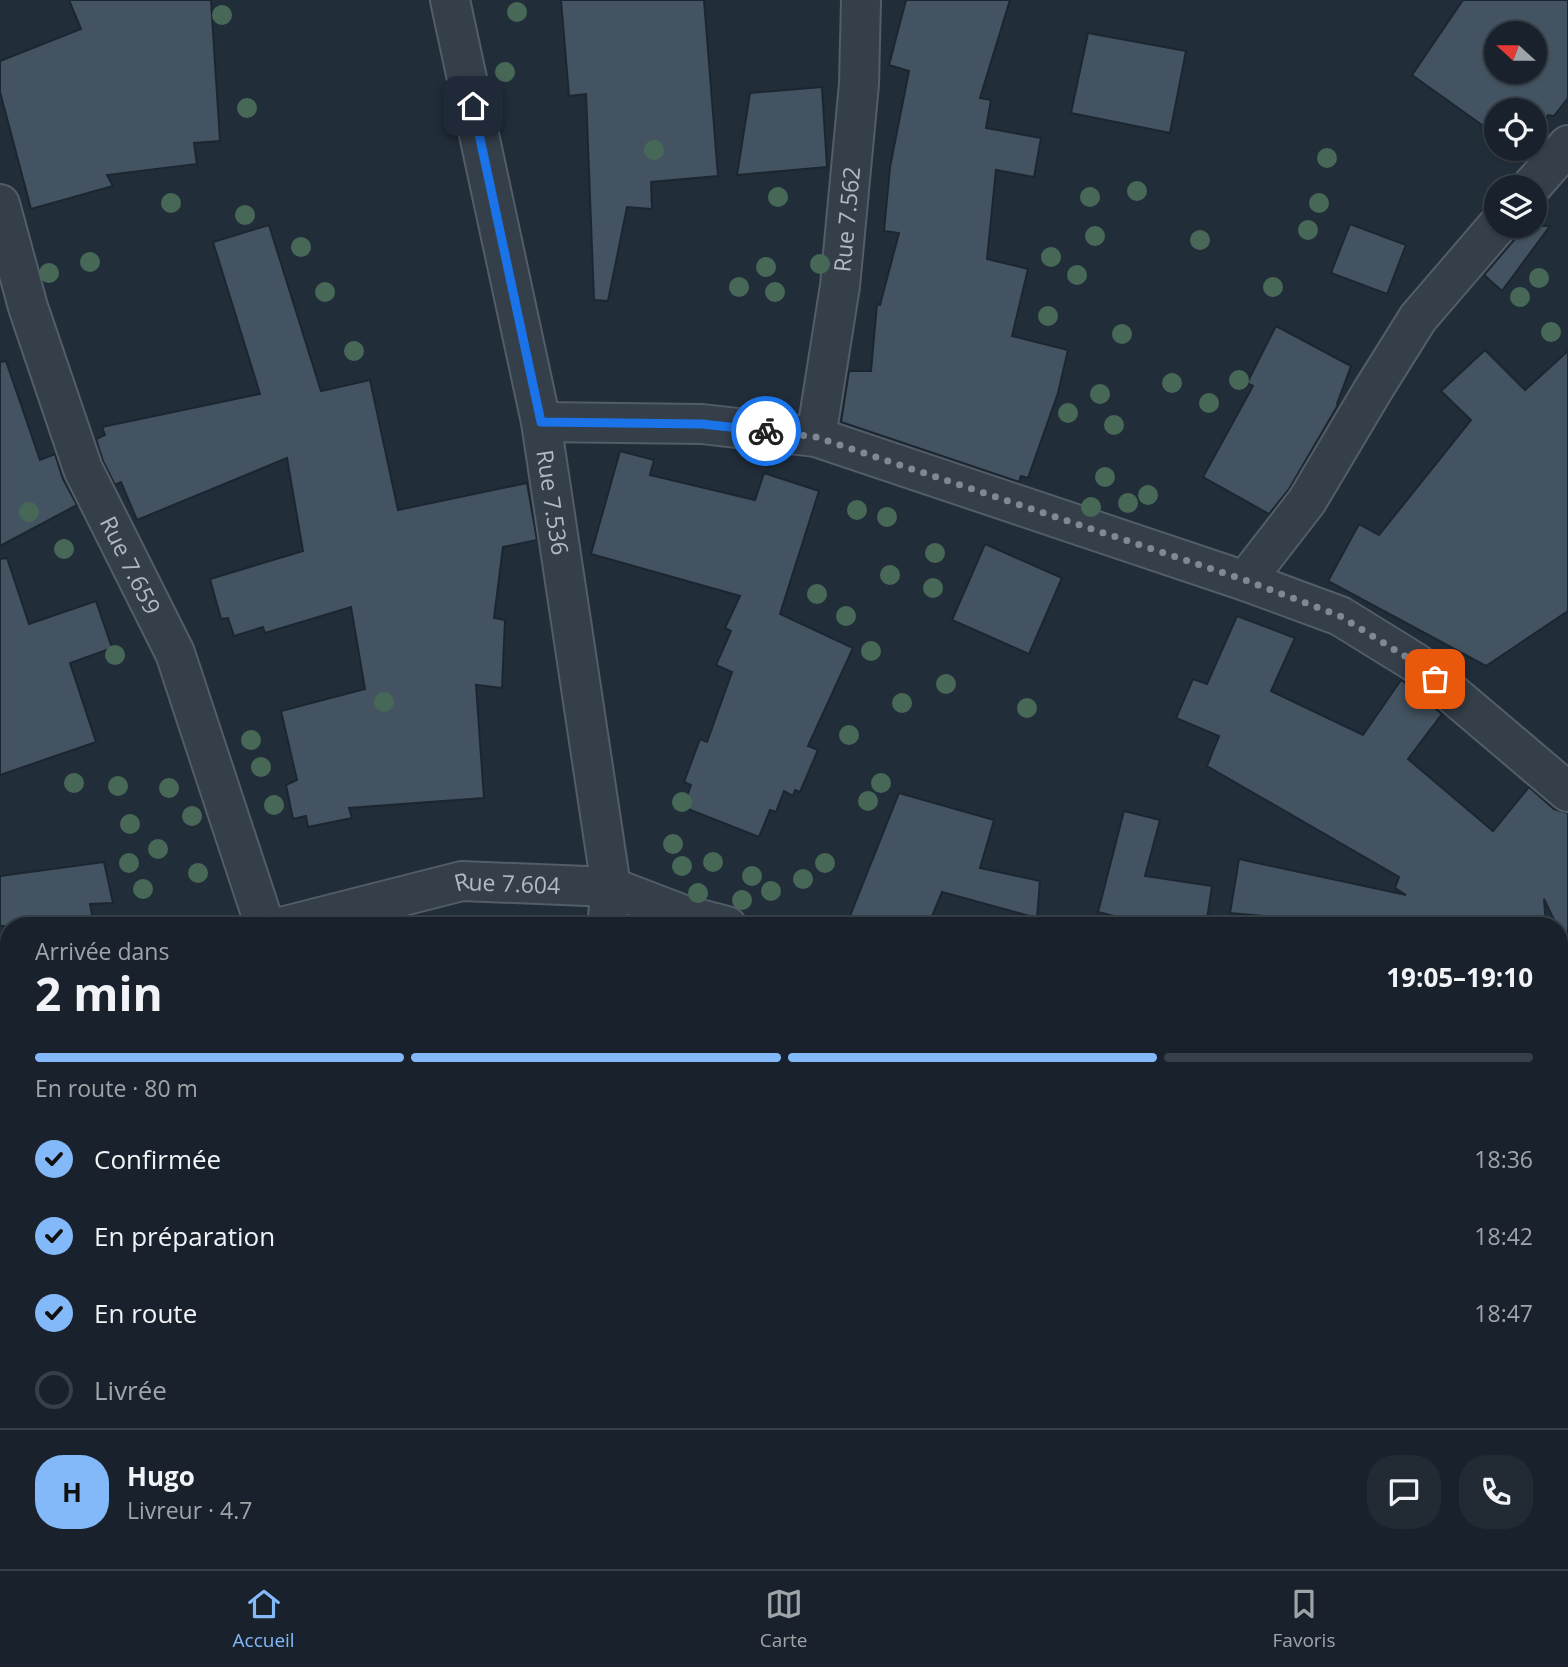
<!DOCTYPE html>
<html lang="fr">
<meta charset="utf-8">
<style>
body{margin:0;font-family:"Open Sans",sans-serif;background:#222a34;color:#f1f3f6;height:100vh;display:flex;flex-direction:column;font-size:26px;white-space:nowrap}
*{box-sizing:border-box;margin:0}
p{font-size:23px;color:#9fa4a9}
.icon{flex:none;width:38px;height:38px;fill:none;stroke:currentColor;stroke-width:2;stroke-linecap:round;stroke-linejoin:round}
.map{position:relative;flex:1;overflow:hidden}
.side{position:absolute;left:0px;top:917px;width:1568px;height:653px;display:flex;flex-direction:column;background:#19222c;border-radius:28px 28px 0 0;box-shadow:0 2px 5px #0004,0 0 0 2px #373f48}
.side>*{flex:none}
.needle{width:46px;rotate:291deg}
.fabs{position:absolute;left:1484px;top:21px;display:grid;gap:14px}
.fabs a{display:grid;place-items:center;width:63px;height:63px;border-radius:50%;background:#19222c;box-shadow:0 2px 5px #0004,0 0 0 2px #373f48;font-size:35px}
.pin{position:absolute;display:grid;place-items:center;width:60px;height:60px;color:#fff;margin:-30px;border-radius:14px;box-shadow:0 4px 10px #0006}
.courier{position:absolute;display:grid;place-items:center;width:70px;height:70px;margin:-35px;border:5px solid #1a73e8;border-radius:50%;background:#fff;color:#222;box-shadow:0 2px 9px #0007}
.headline em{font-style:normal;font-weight:700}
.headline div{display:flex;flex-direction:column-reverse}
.headline{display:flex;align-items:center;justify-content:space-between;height:119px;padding:0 35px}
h1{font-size:46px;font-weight:700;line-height:52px}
.bar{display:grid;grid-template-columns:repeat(4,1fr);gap:10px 7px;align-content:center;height:84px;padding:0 35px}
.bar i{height:9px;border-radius:5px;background:#373f48}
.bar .active{background:#83b9f9}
.bar p{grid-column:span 4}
.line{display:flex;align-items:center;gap:18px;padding:0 35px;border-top:2px solid #373f48}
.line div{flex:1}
.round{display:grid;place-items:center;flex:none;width:74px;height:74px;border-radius:28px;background:#222a34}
ol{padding:0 35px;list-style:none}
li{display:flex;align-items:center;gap:21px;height:77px}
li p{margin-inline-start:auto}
li .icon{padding:7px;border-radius:50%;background:#83b9f9;color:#111;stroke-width:4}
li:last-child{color:#9fa4a9}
li i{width:38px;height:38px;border:4px solid #373f48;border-radius:50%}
.dock{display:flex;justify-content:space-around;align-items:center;height:98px;border-top:2px solid #373f48;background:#19222c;font-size:19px;color:#9fa4a9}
.dock a{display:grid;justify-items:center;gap:4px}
.dock .active{color:#83b9f9}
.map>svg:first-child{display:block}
.green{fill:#233a3b}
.building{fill:#445361;stroke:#1c2631;stroke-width:2;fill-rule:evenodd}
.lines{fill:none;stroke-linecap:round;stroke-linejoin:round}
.street-casing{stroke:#535d68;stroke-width:42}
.street{stroke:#353f4a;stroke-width:38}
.tree{fill:#486857}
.done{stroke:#7e8995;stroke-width:7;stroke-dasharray:0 12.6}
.route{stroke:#1a73e8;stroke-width:9}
.labels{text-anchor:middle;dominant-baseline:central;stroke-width:5;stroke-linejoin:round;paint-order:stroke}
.street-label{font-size:23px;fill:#b0bac6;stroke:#1a242f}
</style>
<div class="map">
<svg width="1568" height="1569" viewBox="0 0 1568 1569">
<rect width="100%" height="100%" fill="#212e3a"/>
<polygon class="green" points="551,1561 817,1561 810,1569 546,1569"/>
<g class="building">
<polygon points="69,0 211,0 220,141 194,143 197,164 107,175 113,186 31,209 0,92 0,61 81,29"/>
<polygon points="561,0 704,0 718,176 651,182 652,209 627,207 608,301 594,300 586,94 569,96"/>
<polygon points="906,0 1010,0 980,98 991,100 986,128 1041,138 1034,177 996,170 987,259 1028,269 1012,336 1068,350 1058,393 1028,478 1021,476 1019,482 841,422 849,371 871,371 877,304 880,305 899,233 884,231 890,167 909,71 889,65"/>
<path d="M 1463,0 L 1568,0 L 1568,98 L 1554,116 L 1548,115 L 1535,134 L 1535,110 L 1496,110 L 1496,135 L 1412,75 ZM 1496,33 L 1535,33 L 1535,72 L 1496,72 Z"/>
<polygon points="1088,33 1186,51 1170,133 1071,113"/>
<polygon points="822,87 827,167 737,175 750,93"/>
<polygon points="1350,224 1406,245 1387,294 1331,273"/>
<polygon points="269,225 321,391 370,380 398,510 527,483 537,540 503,547 494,618 505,620 502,688 476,685 484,798 349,808 352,818 308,827 306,816 293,819 286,785 297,780 281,711 365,689 351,607 265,633 263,627 234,636 228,618 221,619 210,579 303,551 287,458 137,520 121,482 115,485 103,461 96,439 105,435 102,427 260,394 213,242"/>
<polygon points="1518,226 1550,226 1502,291 1484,275 1514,240"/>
<polygon points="1276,326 1351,366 1337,404 1338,405 1289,489 1269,514 1203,477 1253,386 1247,383"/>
<polygon points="1485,350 1525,390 1568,351 1568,611 1486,666 1328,581 1359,524 1379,535 1471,420 1441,391"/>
<polygon points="6,361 40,460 55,454 63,479 77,505 0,546 0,362"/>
<polygon points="620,451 654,460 650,475 755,500 764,473 819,491 780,614 853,648 808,746 818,750 800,792 795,790 793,796 784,791 776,812 770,810 759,837 683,807 691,785 684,782 700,739 707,742 732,672 716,665 731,631 725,628 740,596 591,554"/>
<polygon points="985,544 1062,578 1029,654 952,620"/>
<polygon points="7,558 29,624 96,601 112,648 70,663 96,742 0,775 0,559"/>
<polygon points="1237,616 1295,638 1271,691 1363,735 1401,680 1403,681 1442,714 1408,759 1493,831 1529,787 1554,809 1568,813 1568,948 1559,931 1559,926 1557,926 1544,899 1546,926 1274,926 1275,917 1230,913 1239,859 1406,895 1395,888 1399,877 1207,766 1219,736 1176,718 1193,679 1207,684"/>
<polygon points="899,793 994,820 980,868 1040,881 1037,918 942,892 928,926 846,926"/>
<polygon points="1124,811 1160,820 1145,876 1212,886 1206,926 1154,926 1098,912"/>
<polygon points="104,862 113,903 90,904 94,926 0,926 0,876"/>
</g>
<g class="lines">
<g class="street-casing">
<g id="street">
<path id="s1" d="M 450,0 L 541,422 L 611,887 L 607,926"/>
<polyline points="1531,187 1568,145"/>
<path id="s2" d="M 0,204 L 28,307 L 83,469 L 175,653 L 265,926"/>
<polyline points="541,422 702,424 816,437 1245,581 1340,616 1416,663 1568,792"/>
<path id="s3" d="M 816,437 L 840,286 L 859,84 L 861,0"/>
<polyline points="1245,581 1307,501 1373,390 1418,318 1497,226"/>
<path id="s4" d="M 285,926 L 462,881 L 611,887 L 684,915 L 727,926"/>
<polyline points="1559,1029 1568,1023"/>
<polyline points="0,1042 9,1039"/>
<polyline points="1559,1236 1568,1236"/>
<polyline points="94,1569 96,1561"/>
<polyline points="525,1569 527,1561"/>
</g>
</g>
<use href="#street" class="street"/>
</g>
<g class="tree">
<circle cx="517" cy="12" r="10"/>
<circle cx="222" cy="15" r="10"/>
<circle cx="505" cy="72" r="10"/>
<circle cx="247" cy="108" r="10"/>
<circle cx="654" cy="150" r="10"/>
<circle cx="1327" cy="158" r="10"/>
<circle cx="1137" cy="191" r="10"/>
<circle cx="778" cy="197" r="10"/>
<circle cx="1090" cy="197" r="10"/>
<circle cx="171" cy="203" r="10"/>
<circle cx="1319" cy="203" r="10"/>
<circle cx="245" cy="215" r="10"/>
<circle cx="1308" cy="230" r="10"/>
<circle cx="1095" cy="236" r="10"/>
<circle cx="1200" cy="240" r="10"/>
<circle cx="301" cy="247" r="10"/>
<circle cx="1051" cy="257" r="10"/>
<circle cx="90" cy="262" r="10"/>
<circle cx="820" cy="264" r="10"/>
<circle cx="766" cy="267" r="10"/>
<circle cx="49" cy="273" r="10"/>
<circle cx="1077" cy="275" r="10"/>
<circle cx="1539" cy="278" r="10"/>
<circle cx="739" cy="287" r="10"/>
<circle cx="1273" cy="287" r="10"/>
<circle cx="325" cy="292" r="10"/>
<circle cx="775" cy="292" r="10"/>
<circle cx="1520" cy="297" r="10"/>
<circle cx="1048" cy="316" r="10"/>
<circle cx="1551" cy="332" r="10"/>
<circle cx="1122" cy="334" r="10"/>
<circle cx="354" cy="351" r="10"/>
<circle cx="1239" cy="380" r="10"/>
<circle cx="1172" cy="383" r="10"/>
<circle cx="1100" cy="394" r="10"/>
<circle cx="1209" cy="403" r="10"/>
<circle cx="1068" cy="413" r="10"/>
<circle cx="1114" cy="425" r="10"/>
<circle cx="1105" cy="477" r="10"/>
<circle cx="1148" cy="495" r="10"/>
<circle cx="1128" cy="503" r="10"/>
<circle cx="1091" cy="507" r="10"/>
<circle cx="857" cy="510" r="10"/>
<circle cx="29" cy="512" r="10"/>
<circle cx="887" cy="517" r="10"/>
<circle cx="64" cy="549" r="10"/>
<circle cx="935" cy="553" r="10"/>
<circle cx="890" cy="575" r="10"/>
<circle cx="933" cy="588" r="10"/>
<circle cx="817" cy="594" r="10"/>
<circle cx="846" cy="616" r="10"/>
<circle cx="871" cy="651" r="10"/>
<circle cx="115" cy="655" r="10"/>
<circle cx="946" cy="684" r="10"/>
<circle cx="384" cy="702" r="10"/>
<circle cx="902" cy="703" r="10"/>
<circle cx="1027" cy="708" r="10"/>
<circle cx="849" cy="735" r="10"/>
<circle cx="251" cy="740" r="10"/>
<circle cx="261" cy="767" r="10"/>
<circle cx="74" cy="783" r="10"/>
<circle cx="881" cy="783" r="10"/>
<circle cx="118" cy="786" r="10"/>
<circle cx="169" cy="788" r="10"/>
<circle cx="868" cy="801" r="10"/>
<circle cx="682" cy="802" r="10"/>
<circle cx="274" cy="805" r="10"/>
<circle cx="192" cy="816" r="10"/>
<circle cx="130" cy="824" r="10"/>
<circle cx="673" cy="844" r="10"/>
<circle cx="158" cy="849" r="10"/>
<circle cx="713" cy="862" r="10"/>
<circle cx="129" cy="863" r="10"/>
<circle cx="825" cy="863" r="10"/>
<circle cx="682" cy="866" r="10"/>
<circle cx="198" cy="873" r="10"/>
<circle cx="752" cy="876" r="10"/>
<circle cx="803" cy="879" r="10"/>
<circle cx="143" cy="889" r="10"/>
<circle cx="771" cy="891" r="10"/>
<circle cx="698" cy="893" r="10"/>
<circle cx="742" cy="900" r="10"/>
</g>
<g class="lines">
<polyline class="done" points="766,431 816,437 1245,580 1340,616 1416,663 1435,679"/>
<polyline class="route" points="473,106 541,422 702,424 766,431"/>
</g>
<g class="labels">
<g class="street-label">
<text stroke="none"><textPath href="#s3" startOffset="220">Rue 7.562</textPath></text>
<text stroke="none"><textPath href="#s1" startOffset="513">Rue 7.536</textPath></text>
<text stroke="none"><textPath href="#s2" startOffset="385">Rue 7.659</textPath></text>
<text stroke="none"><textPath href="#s4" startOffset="228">Rue 7.604</textPath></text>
</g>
</g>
</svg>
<div class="fabs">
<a><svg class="needle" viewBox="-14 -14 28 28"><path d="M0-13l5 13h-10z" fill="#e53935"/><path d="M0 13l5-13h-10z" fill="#9fa4a9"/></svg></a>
<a><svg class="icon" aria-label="locate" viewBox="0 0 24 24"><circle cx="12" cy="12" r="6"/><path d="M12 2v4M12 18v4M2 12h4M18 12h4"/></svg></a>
<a><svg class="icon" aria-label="layers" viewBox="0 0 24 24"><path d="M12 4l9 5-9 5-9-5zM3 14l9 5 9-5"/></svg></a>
</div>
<div class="pin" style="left:1435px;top:679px;background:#ea580c"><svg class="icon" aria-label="bag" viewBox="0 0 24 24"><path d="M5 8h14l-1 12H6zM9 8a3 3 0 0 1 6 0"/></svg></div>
<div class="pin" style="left:473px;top:106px;background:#1f2937"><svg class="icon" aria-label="home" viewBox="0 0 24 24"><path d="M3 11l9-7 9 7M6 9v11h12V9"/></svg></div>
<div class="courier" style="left:766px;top:431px"><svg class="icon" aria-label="bike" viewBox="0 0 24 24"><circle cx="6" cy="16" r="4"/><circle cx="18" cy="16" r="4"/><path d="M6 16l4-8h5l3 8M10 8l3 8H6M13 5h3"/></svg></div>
<section class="side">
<div class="headline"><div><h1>2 min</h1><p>Arrivée dans</p></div><em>19:05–19:10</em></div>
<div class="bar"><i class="active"></i><i class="active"></i><i class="active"></i><i></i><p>En route · 80 m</p></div>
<ol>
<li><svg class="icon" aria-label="check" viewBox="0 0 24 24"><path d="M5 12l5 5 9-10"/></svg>Confirmée<p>18:36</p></li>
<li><svg class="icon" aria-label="check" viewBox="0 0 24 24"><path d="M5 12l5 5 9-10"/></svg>En préparation<p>18:42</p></li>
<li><svg class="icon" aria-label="check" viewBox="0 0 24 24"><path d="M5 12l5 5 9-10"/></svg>En route<p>18:47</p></li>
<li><i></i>Livrée</li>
</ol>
<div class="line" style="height:126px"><b class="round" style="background:#83b9f9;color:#111">H</b><div><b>Hugo</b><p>Livreur · 4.7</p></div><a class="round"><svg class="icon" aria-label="chat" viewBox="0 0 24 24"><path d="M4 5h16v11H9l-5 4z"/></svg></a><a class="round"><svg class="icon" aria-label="phone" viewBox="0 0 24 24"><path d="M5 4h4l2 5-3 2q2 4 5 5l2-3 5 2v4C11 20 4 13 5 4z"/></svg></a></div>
</section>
</div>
<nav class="dock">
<a class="active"><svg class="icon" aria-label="home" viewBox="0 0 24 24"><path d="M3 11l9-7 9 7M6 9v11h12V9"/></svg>Accueil</a>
<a><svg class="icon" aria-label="map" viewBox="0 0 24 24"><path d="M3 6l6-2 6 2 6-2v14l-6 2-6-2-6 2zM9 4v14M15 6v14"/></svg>Carte</a>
<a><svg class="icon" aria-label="saved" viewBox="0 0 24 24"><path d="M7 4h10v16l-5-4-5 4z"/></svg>Favoris</a>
</nav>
